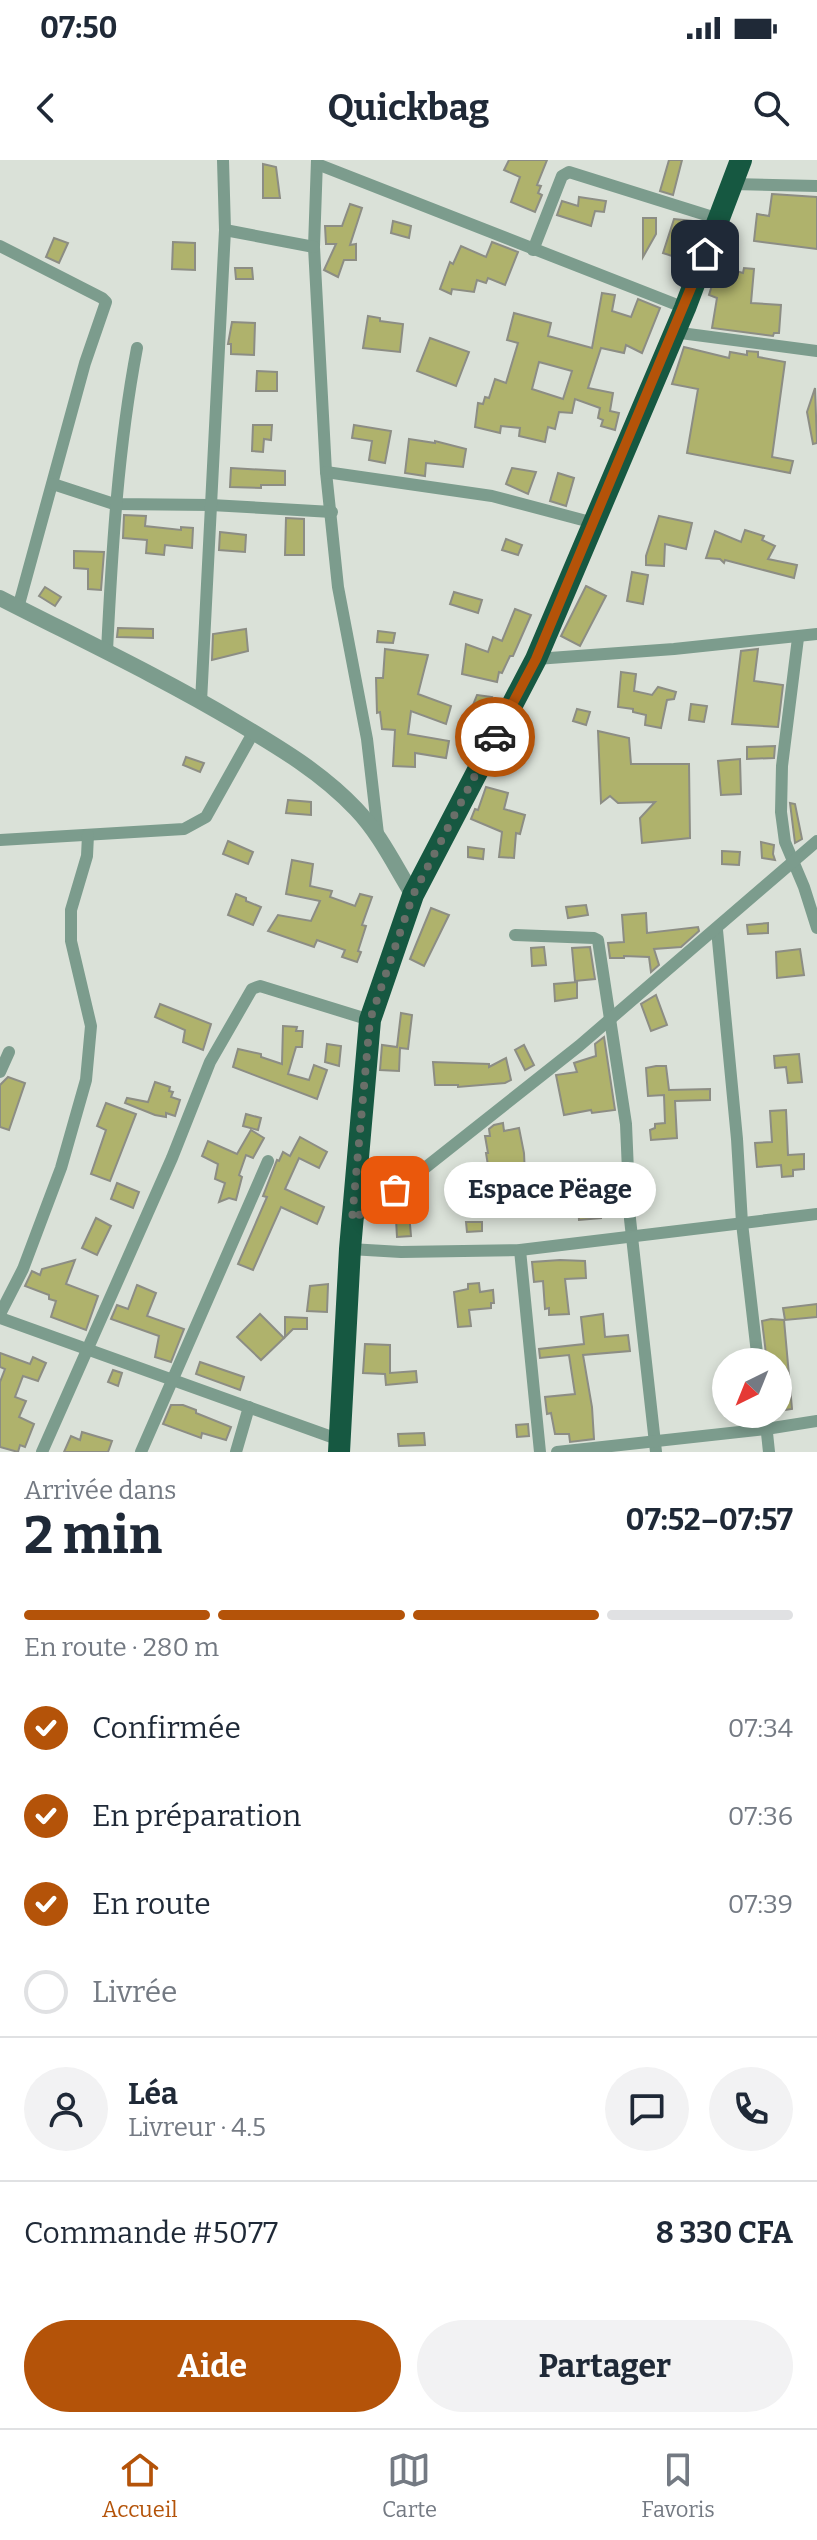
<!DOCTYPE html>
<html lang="fr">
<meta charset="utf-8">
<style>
body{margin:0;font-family:Bitter,serif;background:#f2f2f3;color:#1f2937;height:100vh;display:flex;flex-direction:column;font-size:30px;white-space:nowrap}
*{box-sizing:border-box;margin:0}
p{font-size:26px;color:#747a83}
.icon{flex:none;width:44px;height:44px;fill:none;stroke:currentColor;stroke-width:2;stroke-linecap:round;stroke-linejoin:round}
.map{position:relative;height:1292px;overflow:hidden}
.details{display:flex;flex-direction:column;background:#fff;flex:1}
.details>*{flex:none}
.needle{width:52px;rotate:223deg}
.fabs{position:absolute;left:712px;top:1188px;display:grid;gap:16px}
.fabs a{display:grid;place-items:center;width:80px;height:80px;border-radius:50%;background:#fff;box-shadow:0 4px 12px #0003;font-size:40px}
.pin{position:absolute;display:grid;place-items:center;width:68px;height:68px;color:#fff;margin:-34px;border-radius:16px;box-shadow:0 4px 12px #0006}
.courier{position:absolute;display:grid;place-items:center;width:80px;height:80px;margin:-40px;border:6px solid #b45309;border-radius:50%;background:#fff;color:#222;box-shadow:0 2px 10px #0007}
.bubble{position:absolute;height:56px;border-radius:28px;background:#fff;box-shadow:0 4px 12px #0003;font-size:26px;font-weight:700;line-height:56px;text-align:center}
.head em{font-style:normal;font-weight:700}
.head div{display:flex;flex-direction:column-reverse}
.head{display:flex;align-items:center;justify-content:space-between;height:136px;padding:0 24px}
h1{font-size:52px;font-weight:700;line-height:60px}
.bar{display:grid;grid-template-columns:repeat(4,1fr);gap:12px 8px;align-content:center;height:96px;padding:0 24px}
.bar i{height:10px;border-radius:6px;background:#e0e1e3}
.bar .on{background:#b45309}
.bar p{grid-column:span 4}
.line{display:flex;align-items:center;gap:20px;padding:0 24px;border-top:2px solid #e0e1e3}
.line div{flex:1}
.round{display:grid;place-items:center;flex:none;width:84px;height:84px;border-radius:42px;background:#f2f2f3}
ol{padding:0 24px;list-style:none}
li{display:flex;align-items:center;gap:24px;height:88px}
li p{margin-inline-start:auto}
li .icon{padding:8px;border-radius:50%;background:#b45309;color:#fff;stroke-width:4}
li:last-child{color:#747a83}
li i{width:44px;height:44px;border:4px solid #e0e1e3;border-radius:50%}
.primary-button{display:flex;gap:16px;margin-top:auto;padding:16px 24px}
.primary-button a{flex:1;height:92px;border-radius:48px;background:#b45309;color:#fff;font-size:32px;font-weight:700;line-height:92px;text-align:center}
.primary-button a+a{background:#f2f2f3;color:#1f2937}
.status{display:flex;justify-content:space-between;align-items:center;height:56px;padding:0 40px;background:#fff;direction:ltr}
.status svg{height:22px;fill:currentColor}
header{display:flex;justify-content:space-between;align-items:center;height:104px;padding:0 24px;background:#fff;font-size:36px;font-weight:700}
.tab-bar{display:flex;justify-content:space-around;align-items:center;height:112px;border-top:2px solid #e0e1e3;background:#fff;font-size:22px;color:#747a83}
.tab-bar a{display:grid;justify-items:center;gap:4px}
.tab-bar .on{color:#b45309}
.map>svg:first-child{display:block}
.building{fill:#afb26c;stroke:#8c8d84;stroke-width:2;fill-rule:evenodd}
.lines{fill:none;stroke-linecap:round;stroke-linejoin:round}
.minor{stroke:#7c9c8d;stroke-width:12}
.tertiary{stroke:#7c9c8d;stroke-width:16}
.trunk{stroke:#165841;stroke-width:22}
.done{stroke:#6a6f69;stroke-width:8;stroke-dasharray:0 14.4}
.route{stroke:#b45309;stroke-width:10}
</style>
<div class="status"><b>07:50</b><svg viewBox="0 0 49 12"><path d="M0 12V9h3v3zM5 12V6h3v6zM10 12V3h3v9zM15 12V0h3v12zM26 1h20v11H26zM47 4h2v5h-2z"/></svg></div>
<header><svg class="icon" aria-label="back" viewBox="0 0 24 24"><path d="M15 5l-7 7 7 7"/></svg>Quickbag<svg class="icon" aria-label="search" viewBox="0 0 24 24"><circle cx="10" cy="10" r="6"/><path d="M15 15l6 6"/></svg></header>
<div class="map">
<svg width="817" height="1292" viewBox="0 0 817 1292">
<rect width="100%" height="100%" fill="#dae1d8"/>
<g class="building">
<polygon points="509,0 547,0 537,25 541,26 538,33 542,35 535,52 511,42 520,17 504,10"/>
<polygon points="669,0 682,0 673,35 660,31"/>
<polygon points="263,4 276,7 280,38 263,38"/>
<polygon points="772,34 817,37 817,89 754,81 757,54 769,56"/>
<polygon points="579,37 606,41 604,52 595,51 591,66 557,55 562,41 578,46"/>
<polygon points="350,44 362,48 350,85 356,84 356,100 344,100 338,117 324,110 336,84 326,84 325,66 342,66"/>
<polygon points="643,58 656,58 656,74 643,97"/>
<polygon points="674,59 694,61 681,99 663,93"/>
<polygon points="393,61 411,66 409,78 391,73"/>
<polygon points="54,78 68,83 59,103 46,97"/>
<polygon points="173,82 195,83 195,110 172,109"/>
<polygon points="492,82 518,92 505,125 488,118 486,123 477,120 474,132 452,129 451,134 440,129 450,102 453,104 461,86 486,97"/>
<polygon points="718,106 743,113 744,108 754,109 751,143 781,145 779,173 774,173 773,176 712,168 717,138 709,135"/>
<polygon points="235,108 252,108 253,119 236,119"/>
<path d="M 602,133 L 615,135 L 612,151 L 631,157 L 638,139 L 660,148 L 642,193 L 626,185 L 624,193 L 601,188 L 588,228 L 613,233 L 610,251 L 619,253 L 615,270 L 601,266 L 603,260 L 598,258 L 600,248 L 575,239 L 572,253 L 559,252 L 555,269 L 548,267 L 545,282 L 519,276 L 520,268 L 501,266 L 500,273 L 475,267 L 478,243 L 483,244 L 485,237 L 489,238 L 495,219 L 506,223 L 518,183 L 507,180 L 514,153 L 551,163 L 548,176 L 592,188 ZM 539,202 L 572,211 L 563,239 L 532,229 Z"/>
<polygon points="368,156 380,158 380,161 403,164 400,192 363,188"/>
<polygon points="232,162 255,163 254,195 231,194 231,184 228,184"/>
<polygon points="430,178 469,192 456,226 417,211"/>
<polygon points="684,187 729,198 730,192 747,195 747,191 758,192 758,197 785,202 772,297 793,301 790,313 687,293 698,229 672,224"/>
<polygon points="257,211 277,212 277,231 256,231"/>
<polygon points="815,228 817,283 813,284 807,252"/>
<polygon points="253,265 272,265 271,280 264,279 263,292 252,291"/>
<polygon points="354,265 391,271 385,303 369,300 372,281 352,278"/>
<polygon points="409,279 435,283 435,281 466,289 463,307 426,303 425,316 405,313"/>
<polygon points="231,308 285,311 285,325 261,325 261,328 230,327"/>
<polygon points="512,308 536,312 528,334 506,324"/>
<polygon points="558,313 574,318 566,346 550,341"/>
<polygon points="124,355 146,356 145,366 181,370 181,367 193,368 192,388 165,385 164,395 146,393 147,380 123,378"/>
<polygon points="659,356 692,363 686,389 665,384 664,406 646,405 646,396"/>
<polygon points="286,358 304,359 304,395 285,395"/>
<polygon points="745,370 764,376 762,380 775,386 768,399 797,405 794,418 725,400 724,403 720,399 706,398 715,371 741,382"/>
<polygon points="220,372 246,375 245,392 219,390"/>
<polygon points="506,379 522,385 518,395 502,390"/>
<polygon points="74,391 104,392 101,430 88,429 88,409 74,408"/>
<polygon points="632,412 648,415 643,444 627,441"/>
<polygon points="586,426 606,436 580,486 561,476"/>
<polygon points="45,427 61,437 55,446 39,436"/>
<polygon points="454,432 482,440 478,453 450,444"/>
<polygon points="515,449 531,455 513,496 510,496 502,513 499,512 497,522 462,514 466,484 488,492 493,477 502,481"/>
<polygon points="118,468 153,469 153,478 117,477"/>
<polygon points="246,469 248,491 212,500 213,474"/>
<polygon points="378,471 395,473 393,483 377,482"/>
<polygon points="385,489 428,495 418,534 451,546 446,564 411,551 408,574 449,581 446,598 415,593 415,607 393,606 395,570 382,569 380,552 377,553 376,518 383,518"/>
<polygon points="758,489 754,521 783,525 778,567 732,564 741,491"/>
<polygon points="621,512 636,514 634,531 652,535 658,527 676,532 674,539 667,540 661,568 645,565 646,555 633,552 633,549 618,547"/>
<polygon points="477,535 492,537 481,566 467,560"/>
<polygon points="691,544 707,546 704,562 689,560"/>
<polygon points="577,549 590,552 586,565 573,561"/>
<polygon points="598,571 629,578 631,604 689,604 690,678 642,683 640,658 655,642 618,643 610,636 601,643"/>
<polygon points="775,586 774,598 747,599 747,587"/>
<polygon points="186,597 204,603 200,612 183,605"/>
<polygon points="740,599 741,634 721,635 718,601"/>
<polygon points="486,627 508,633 504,649 525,655 520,674 516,673 514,698 499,697 502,672 471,659 475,649 478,650"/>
<polygon points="288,640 311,642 311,655 286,653"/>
<polygon points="790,643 795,644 802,679 795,683"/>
<polygon points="228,681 253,692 248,704 223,694"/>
<polygon points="761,682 774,685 773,694 775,700 762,698"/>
<polygon points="468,687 484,689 483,699 468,697"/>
<polygon points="722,691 740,692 739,705 722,704"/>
<polygon points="292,700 313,704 310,726 332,731 330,737 355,746 360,734 372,737 362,765 366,766 358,791 361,792 357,802 342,797 345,790 317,780 314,787 268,771 278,755 311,761 320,741 286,734"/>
<polygon points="236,734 246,738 246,741 261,747 253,765 228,755"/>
<polygon points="586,745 588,755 568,758 566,747"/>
<polygon points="431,748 449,755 424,806 410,799"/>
<polygon points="646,753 647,773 698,767 699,771 681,787 654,789 659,805 651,812 649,797 624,796 624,798 610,798 608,783 624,782 622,755"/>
<polygon points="768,763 768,773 748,774 747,765"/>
<polygon points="544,787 546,805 532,806 531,788"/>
<polygon points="590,787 595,819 575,821 572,788"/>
<polygon points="800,789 804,815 777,818 776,792"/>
<polygon points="577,822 577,838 555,841 554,824"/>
<polygon points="656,835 667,865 651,871 641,844"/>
<polygon points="160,844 211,864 203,890 183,882 185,870 155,857"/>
<polygon points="401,853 412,855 408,889 400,888 399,911 380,910 382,885 397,887"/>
<polygon points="283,866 297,867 296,871 303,871 302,887 296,887 288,914 309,920 314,905 327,910 317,939 233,907 238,889 261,894 261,897 282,904"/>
<polygon points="604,877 615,950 592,953 591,950 564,955 556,915 577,912 574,903 596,896 595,884"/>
<polygon points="327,884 341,886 339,906 325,902"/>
<polygon points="524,885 534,905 525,910 515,890"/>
<polygon points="799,894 802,922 788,923 786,907 775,908 774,896"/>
<polygon points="506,898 511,920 505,923 458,927 458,925 435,925 433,902 489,904 489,907"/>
<polygon points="656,906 666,906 669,930 710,929 710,940 675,941 677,978 651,980 650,970 655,968 655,964 665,963 664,935 648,936 646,908"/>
<polygon points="8,917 25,923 9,970 0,967 0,925"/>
<polygon points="155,922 170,927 169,931 173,932 171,937 180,940 175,956 166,953 166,957 155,955 125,943 127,938 148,942"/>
<polygon points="106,943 136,954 110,1021 91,1014 106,970 97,966"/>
<polygon points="786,950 788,995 804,994 804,1009 793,1010 793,1016 782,1017 781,1005 757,1007 755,983 772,982 770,951"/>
<polygon points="246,954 261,958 258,970 243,966"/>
<polygon points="503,963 504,971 519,968 524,993 526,1037 457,1045 454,1022 490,1018 486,993 488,993 485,976 490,976 489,969 494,965"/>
<polygon points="251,970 264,978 253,998 246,995 239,1015 242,1017 236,1040 229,1038 219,1042 225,1023 215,1019 218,1004 202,996 208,981 237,994"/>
<polygon points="300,977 327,992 319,1008 299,998 285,1029 324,1047 320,1057 317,1064 281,1047 253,1110 238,1104 267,1037 263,1036 277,1000 279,1001 283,992 290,996"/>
<polygon points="413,999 413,1006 390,1023 376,1022 376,1003"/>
<polygon points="117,1023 139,1032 133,1048 111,1039"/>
<polygon points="599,1023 601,1058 579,1060 577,1024"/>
<polygon points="410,1030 411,1041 408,1041 411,1076 397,1077 395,1041"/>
<polygon points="96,1058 111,1066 97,1095 82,1088"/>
<polygon points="466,1062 482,1062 482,1071 467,1072"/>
<polygon points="75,1100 66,1124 98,1136 86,1170 51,1157 56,1141 49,1139 49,1135 25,1126 32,1111 40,1115 42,1109"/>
<polygon points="560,1100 585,1101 586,1118 565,1119 569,1154 549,1155 549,1148 545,1149 543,1121 534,1122 532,1102"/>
<polygon points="479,1123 480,1132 493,1130 494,1143 491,1143 491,1148 469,1150 471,1166 458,1167 454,1132 468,1129 468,1124"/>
<polygon points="328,1124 327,1152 307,1151 310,1126"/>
<polygon points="137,1125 156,1133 147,1156 184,1169 171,1202 155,1197 159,1176 111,1159 117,1145 128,1149"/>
<polygon points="817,1144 817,1157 785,1160 783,1148"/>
<polygon points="260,1154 284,1178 261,1200 237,1177"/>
<polygon points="603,1154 605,1177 628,1175 630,1191 583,1195 592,1247 594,1279 570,1282 569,1274 555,1274 551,1253 547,1254 545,1237 575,1234 569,1195 540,1198 539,1189 584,1184 581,1157"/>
<polygon points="285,1157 307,1158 307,1169 293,1169 285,1177"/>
<polygon points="771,1159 784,1160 792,1249 778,1251 778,1202 767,1202 762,1161"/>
<polygon points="365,1184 390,1185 390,1213 416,1211 417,1222 386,1225 385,1214 363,1213"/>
<polygon points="0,1193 30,1204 33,1197 46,1203 38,1221 23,1216 15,1237 26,1241 19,1257 34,1264 25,1287 20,1285 18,1292 0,1287 0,1222 5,1209 0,1207"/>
<polygon points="200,1202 244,1217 240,1230 196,1214"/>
<polygon points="113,1210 122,1213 118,1226 108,1222"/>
<polygon points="171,1245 183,1245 196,1250 196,1253 231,1267 226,1280 202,1273 201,1278 163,1264"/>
<polygon points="528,1264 529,1276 517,1277 516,1265"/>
<polygon points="82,1272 112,1281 108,1292 64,1292 71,1276 80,1280"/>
<polygon points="424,1273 425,1285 399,1286 398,1274"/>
</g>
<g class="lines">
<g class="minor">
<polyline points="317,0 314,87 326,312 338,427 367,579 378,674"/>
<polyline points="317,4 685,148"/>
<polyline points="733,24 817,26"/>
<polyline points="225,70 314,87"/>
<polyline points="0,86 102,138 106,142 85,203 18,448"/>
<polyline points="533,90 562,16 569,12 719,59"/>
<polyline points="673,172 817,191"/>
<polyline points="326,312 492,336 594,363"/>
<polyline points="53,324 114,344 211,345 332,352"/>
<polyline points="798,478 782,606 781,652 785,682 804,727 817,768"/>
<path d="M 107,491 C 112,389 118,288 137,188"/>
<polyline points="536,499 674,489 817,474"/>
<polyline points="201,542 225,70 223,0"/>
<polyline points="0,680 184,669 206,657 253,573"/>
<polyline points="717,770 737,979 742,1063 758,1202"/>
<polyline points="515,775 594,778 598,780 626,964 630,1059 656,1292"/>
<polyline points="0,912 9,892"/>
<polyline points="352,1060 416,1015 579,886 817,681"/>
<polyline points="350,1089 401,1092 520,1090 817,1054"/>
<polyline points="520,1090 540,1292"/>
<polyline points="0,1154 23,1109 61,1008 86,920 91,866 71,781 71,750 87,696 88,675"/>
<polyline points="0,1158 340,1280"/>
<polyline points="765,1254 769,1292"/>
<polyline points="42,1292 172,998 210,902 252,829 260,826 370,860"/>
<polyline points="141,1292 268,1001"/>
<polyline points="236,1292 249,1247"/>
<polyline points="557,1292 766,1269 817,1261"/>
</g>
<path class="tertiary" d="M 0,438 C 80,479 161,517 238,563 C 280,588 322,613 356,649 C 380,674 395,706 413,735"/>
<polyline class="trunk" points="339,1292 350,1089 370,860 413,735 536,499 685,148 741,0"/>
</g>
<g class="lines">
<polyline class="done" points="395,1030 352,1060 370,860 413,735 495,577"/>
<polyline class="route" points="495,577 536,499 705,94"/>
</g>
</svg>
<div class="fabs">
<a><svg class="needle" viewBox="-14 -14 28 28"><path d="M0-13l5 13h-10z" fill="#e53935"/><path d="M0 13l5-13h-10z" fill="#747a83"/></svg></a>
</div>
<div class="pin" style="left:395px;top:1030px;background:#ea580c"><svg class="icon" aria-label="bag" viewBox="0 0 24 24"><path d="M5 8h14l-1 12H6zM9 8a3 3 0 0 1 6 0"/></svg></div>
<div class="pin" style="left:705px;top:94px;background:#1f2937"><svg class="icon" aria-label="home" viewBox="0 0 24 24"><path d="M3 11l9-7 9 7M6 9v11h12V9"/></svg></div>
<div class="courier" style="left:495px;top:577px"><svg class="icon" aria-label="car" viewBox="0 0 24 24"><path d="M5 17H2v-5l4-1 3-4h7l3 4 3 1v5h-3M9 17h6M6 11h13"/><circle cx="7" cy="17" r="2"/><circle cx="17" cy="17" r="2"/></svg></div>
<div class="bubble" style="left:444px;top:1002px;width:212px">Espace Pëage</div>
</div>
<section class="details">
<div class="head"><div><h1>2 min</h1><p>Arrivée dans</p></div><em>07:52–07:57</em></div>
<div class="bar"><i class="on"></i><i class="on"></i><i class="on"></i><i></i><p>En route · 280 m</p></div>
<ol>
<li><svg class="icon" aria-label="check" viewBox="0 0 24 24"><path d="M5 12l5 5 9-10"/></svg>Confirmée<p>07:34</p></li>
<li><svg class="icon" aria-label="check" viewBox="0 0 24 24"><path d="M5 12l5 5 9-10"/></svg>En préparation<p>07:36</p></li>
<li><svg class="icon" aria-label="check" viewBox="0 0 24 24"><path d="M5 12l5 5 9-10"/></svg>En route<p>07:39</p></li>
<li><i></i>Livrée</li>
</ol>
<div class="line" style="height:144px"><a class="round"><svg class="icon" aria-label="person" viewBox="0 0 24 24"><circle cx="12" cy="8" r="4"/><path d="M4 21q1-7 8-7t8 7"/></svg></a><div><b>Léa</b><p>Livreur · 4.5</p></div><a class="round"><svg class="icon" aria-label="chat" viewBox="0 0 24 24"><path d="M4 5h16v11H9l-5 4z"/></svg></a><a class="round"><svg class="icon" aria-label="phone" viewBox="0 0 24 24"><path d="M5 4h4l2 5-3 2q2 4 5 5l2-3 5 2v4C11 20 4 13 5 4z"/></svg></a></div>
<div class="line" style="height:104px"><div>Commande #5077</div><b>8 330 CFA</b></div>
<div class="primary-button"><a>Aide</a><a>Partager</a></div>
</section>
<nav class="tab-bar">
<a class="on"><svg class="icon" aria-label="home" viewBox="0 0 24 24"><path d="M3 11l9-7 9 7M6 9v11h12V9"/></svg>Accueil</a>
<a><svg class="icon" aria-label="map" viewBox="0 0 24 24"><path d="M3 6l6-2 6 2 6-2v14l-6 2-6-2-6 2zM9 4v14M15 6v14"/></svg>Carte</a>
<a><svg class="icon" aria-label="saved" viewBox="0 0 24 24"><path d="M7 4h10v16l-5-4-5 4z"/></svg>Favoris</a>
</nav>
